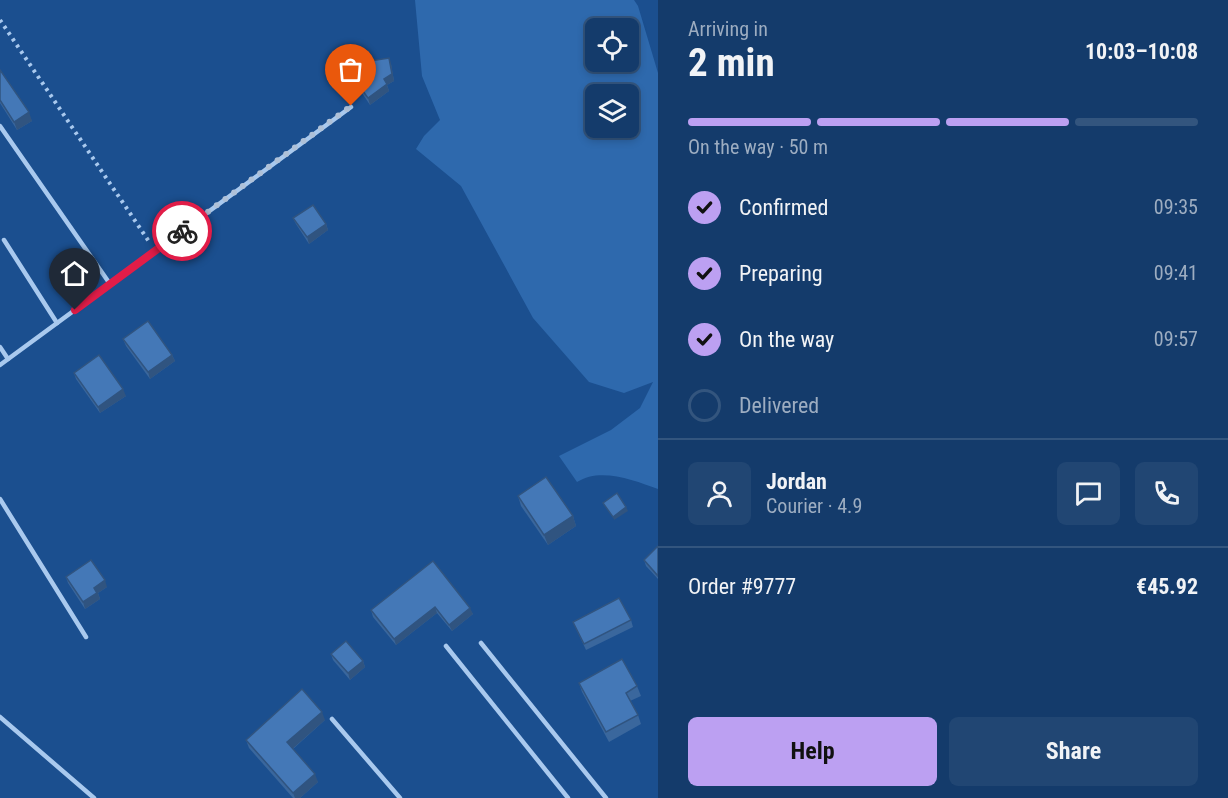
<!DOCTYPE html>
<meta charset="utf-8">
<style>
body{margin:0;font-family:"Roboto Condensed",sans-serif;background:#214673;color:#f1f3f6;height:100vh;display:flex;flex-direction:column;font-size:22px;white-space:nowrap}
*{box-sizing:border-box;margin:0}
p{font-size:20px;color:#9dadc1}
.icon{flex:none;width:33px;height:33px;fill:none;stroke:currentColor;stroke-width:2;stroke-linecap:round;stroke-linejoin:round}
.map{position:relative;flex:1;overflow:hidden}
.side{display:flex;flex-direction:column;background:#143b6b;width:570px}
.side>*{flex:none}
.controls{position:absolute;left:585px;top:18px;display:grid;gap:12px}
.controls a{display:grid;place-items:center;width:54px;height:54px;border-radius:9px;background:#143b6b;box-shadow:0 3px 9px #0003,0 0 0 2px #33557e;font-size:30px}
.pin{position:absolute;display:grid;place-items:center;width:51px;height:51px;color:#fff;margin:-62px -26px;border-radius:50% 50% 50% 0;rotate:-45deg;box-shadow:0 0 6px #0007}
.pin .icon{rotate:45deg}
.courier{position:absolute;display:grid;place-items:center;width:60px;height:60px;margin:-30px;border:4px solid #e11d48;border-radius:50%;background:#fff;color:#222;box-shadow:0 2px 8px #0007}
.head em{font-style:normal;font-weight:700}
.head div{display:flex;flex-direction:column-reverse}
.head{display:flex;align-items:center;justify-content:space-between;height:102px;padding:0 30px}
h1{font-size:39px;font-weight:700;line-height:45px}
.bar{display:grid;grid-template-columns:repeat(4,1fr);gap:9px 6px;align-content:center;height:72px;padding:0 30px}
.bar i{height:8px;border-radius:4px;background:#33557e}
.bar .active{background:#bca0f2}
.bar p{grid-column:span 4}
.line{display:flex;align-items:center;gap:15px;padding:0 30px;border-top:2px solid #33557e}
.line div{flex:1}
.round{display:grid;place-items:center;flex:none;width:63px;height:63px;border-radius:9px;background:#214673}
ol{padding:0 30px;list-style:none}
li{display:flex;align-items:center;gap:18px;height:66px}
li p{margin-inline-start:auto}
li .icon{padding:6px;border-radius:50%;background:#bca0f2;color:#111;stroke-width:4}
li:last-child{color:#9dadc1}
li i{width:33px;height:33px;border:3px solid #33557e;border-radius:50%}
.action{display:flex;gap:12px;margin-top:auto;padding:12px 30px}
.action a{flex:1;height:69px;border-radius:9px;background:#bca0f2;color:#111;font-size:24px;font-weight:700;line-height:69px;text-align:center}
.action a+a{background:#214673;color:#f1f3f6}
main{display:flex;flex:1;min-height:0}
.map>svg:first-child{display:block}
.green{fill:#2e69ad;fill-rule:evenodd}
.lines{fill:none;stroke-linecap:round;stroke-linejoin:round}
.path{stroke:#a9c9ee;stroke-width:4;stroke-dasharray:3 4.5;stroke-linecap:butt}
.lane{stroke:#a9c9ee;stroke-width:4.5}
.wall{fill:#3a679d}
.shaded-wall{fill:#305480}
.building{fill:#4478b7;stroke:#305480;stroke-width:1.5}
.done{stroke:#afc1d8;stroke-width:6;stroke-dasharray:0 10.8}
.route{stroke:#e11d48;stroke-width:8}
</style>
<main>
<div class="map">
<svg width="658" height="798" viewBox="0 0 658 798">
<rect width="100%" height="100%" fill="#1b4f8f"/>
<path class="green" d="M 415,0 L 634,0 L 638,6 L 658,73 L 658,489 C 634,480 600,467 577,482 L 559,456 L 611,430 L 640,408 L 653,382 L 624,393 L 589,382 L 533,318 L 461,186 L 416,149 L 424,136 L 440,120 L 422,76 ZM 628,28 L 628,62 L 596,62 L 596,28 ZM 628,94 L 628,128 L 596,128 L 596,94 Z"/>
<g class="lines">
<polyline class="path" points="0,20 150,243"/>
<g class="lane">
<polyline points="0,126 110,284"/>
<polyline points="4,240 57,323"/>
<polyline points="0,347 8,359"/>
<polyline points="0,365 351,107"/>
<polyline points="0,499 86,637"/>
<polyline points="481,643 606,798"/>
<polyline points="446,646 568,798"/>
<polyline points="0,717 94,798"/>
<polyline points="332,719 400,798"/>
</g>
</g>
<g class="wall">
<polygon points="391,64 394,81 387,85 389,91 370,105 354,81 351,75"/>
<polygon points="0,70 32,121 17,130 0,103"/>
<polygon points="293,218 326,224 328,230 309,244 296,224"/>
<polygon points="123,339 172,355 175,361 150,379 126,346"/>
<polygon points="74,373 126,396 100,413 76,379"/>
<polygon points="518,496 573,516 576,526 548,545 521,506"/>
<polygon points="658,546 658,579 646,566 644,560"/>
<polygon points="433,561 473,614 452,631 437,613 396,645 373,617 371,610"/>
<polygon points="66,577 107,587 98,593 100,599 85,609 68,583"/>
<polygon points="631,620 633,627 586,650 573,622"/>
<polygon points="331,654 363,661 365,667 350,680 333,660"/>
<polygon points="579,683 637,686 641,696 630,701 638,715 641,724 609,742 582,692"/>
<polygon points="325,720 293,749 318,782 300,798 293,798 249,748 246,740"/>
</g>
<g class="shaded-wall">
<polygon points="389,58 391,64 394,81 387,85 389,91 370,105 368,98 384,79"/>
<polygon points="29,112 32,121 17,130 14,122"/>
<polygon points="326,224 328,230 309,244 307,237"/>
<polygon points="172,355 175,361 150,379 148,372"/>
<polygon points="123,389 126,396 100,413 98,407"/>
<polygon points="626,507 628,511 614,520 613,517"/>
<polygon points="573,516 576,526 548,545 544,535"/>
<polygon points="105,580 107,587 98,593 100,599 85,609 83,602 94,588"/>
<polygon points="435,607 437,613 396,645 394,639"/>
<polygon points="470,608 473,614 452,631 449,625"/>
<polygon points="363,661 365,667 350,680 348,673"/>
<polygon points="322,712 325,720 290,751 287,742"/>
<polygon points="315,774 318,782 300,798 295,798 293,793"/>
</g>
<g class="building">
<polygon points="389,58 392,74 384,79 387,84 368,98 351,75 370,61"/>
<polygon points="0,70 29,112 14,122 0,100"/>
<polygon points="313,205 326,224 307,237 293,218"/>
<polygon points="148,321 172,355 148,372 123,339"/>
<polygon points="99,355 123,389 98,407 74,373"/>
<polygon points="546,477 573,516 544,535 518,496"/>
<polygon points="617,493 626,507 613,517 603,503"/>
<polygon points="658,546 658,576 644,560"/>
<polygon points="91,560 105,580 94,588 97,593 83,602 66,577"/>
<polygon points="433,561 470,608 449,625 435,607 394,639 371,610"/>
<polygon points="619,598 631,620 584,644 573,622"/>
<polygon points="346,641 363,661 348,673 331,654"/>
<polygon points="622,659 637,686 626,693 638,715 606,732 579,683"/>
<polygon points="302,689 322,712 287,742 315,774 293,793 246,740"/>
</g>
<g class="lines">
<polyline class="done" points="182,231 351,106"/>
<polyline class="route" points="75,310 182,231"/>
</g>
</svg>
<div class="controls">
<a><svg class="icon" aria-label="locate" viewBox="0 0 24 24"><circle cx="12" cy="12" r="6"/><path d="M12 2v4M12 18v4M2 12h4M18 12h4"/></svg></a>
<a><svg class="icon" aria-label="layers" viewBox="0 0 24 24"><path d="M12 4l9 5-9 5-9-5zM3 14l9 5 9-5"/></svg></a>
</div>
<div class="pin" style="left:351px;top:106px;background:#ea580c"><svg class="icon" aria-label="bag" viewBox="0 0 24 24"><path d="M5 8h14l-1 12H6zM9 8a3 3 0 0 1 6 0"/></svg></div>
<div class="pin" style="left:75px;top:310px;background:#1f2937"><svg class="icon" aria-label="home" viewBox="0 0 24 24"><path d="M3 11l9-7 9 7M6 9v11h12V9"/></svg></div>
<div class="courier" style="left:182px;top:231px"><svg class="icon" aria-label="bike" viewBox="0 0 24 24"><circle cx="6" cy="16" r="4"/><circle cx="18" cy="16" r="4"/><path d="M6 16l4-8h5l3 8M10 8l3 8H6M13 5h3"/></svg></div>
</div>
<section class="side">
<div class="head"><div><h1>2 min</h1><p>Arriving in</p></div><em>10:03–10:08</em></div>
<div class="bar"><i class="active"></i><i class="active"></i><i class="active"></i><i></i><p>On the way · 50 m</p></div>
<ol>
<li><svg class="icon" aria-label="check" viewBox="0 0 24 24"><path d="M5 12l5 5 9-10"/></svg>Confirmed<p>09:35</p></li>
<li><svg class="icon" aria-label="check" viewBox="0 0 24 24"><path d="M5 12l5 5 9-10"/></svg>Preparing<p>09:41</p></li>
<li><svg class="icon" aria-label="check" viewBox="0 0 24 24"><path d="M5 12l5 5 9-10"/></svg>On the way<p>09:57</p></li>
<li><i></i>Delivered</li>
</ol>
<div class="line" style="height:108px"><a class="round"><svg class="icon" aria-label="person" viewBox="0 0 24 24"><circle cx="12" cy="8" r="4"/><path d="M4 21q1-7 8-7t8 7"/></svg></a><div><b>Jordan</b><p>Courier · 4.9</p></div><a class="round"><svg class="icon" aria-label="chat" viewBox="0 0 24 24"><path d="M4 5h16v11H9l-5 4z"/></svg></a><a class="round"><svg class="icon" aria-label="phone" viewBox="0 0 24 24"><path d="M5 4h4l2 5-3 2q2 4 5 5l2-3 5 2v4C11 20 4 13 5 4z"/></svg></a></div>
<div class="line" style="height:78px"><div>Order #9777</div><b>€45.92</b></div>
<div class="action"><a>Help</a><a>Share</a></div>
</section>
</main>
